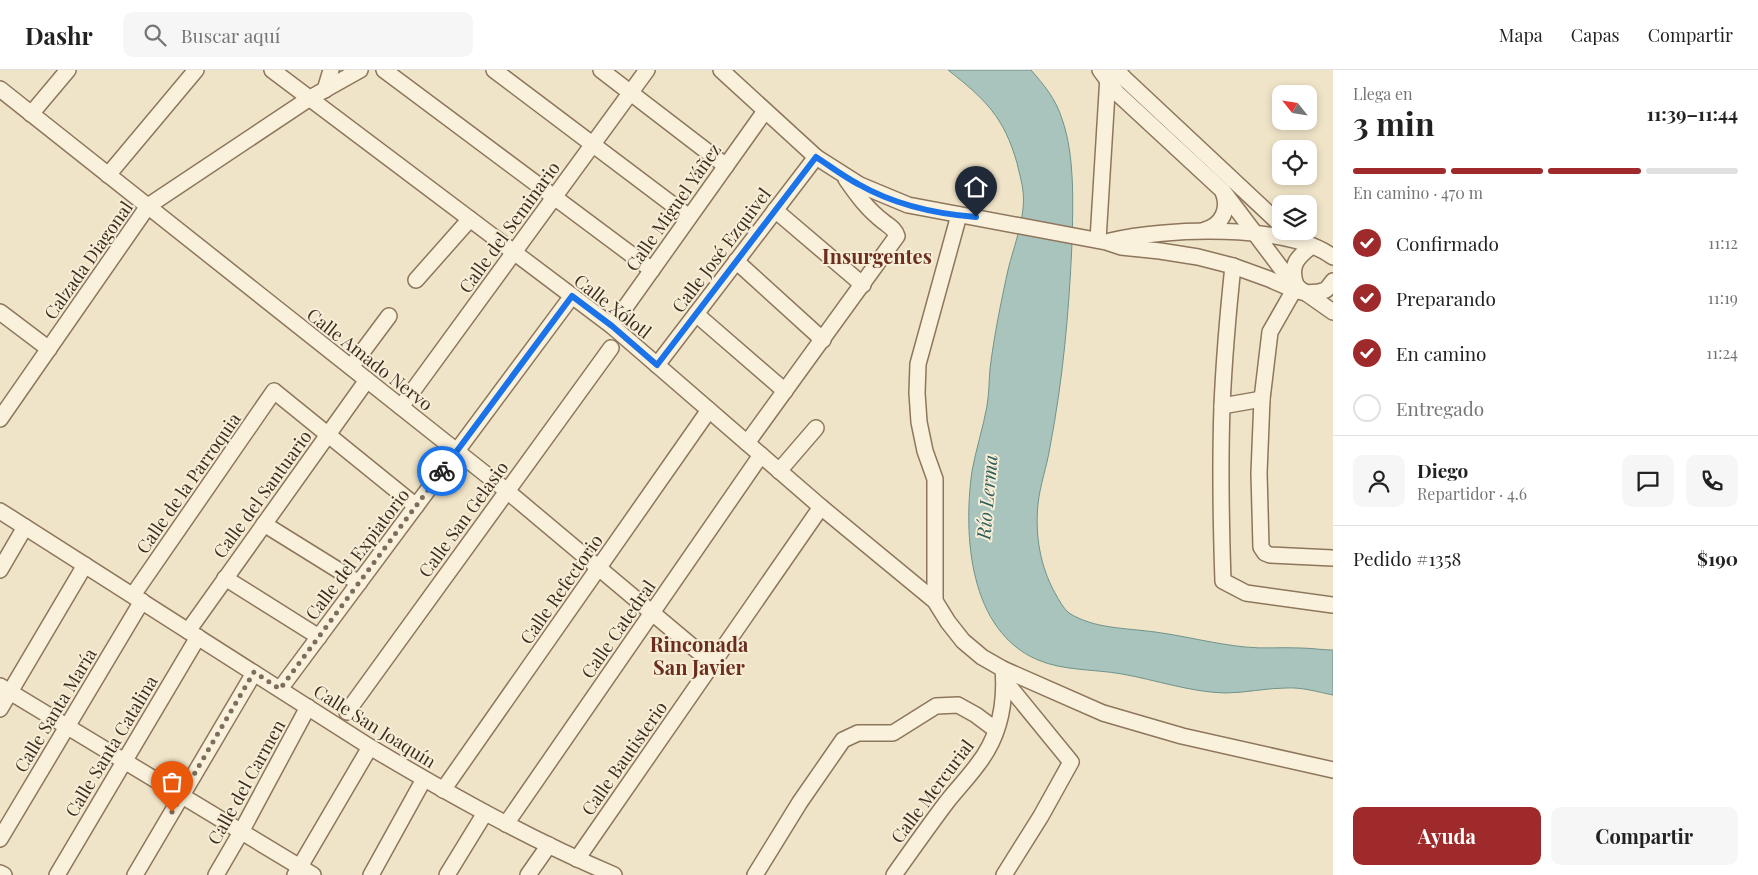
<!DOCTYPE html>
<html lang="es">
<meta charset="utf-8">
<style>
body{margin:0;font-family:"Playfair Display",serif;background:#f6f6f6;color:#222;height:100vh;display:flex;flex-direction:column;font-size:19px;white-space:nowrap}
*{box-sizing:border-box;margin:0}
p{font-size:16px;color:#767676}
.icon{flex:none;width:28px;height:28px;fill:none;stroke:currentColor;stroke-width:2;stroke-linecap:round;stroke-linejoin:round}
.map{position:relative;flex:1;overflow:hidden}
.details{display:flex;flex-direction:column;background:#fff;width:425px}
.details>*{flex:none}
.needle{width:32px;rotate:300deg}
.tools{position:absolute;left:1272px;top:15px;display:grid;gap:10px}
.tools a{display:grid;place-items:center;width:45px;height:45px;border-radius:10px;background:#fff;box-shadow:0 2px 8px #0003;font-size:25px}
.pin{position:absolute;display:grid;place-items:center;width:42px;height:42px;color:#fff;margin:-51px -21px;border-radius:50% 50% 50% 0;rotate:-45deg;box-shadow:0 0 5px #0007}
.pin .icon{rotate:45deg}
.courier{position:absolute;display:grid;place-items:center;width:50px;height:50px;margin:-25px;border:4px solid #1a73e8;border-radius:50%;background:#fff;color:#222;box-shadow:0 1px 6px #0007}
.head em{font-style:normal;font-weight:700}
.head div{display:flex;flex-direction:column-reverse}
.head{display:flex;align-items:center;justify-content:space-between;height:85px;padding:0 20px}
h1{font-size:32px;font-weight:700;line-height:38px}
.bar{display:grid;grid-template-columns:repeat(4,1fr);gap:8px 5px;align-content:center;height:60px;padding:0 20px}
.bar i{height:6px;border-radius:4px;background:#e0e0e0}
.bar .active{background:#9e2a2b}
.bar p{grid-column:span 4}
.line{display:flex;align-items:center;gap:12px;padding:0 20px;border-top:1px solid #e0e0e0}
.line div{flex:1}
.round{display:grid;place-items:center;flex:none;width:52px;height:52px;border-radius:10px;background:#f6f6f6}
ol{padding:0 20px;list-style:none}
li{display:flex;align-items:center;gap:15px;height:55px}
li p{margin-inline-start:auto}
li .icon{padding:5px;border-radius:50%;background:#9e2a2b;color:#fff;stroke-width:4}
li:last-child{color:#767676}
li i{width:28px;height:28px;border:2px solid #e0e0e0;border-radius:50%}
.cta{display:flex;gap:10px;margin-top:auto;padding:10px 20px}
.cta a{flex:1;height:58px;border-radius:10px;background:#9e2a2b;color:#fff;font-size:20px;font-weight:700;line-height:58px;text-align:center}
.cta a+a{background:#f6f6f6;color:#222}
header{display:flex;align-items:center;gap:30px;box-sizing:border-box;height:70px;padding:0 25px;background:#fff;border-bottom:1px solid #e0e0e0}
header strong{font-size:24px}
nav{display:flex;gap:28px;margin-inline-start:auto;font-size:18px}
.search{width:350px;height:45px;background:#f6f6f6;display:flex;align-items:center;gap:12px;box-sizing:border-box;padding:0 18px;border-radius:10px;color:#767676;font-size:19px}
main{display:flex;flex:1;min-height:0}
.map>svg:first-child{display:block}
.water{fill:#a9c4bc;stroke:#6f938a}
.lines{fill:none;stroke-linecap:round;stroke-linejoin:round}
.minor-casing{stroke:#8d765c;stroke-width:18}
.minor{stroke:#faf1dc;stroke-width:15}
.done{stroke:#7c6e5b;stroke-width:5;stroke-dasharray:0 9}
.route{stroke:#1a73e8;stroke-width:6}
.labels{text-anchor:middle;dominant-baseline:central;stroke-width:4;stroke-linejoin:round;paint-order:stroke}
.street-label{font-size:18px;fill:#3d2e20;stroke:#f7eed8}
.water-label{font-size:19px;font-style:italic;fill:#2f5d5a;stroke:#f7eed8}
.quarter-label{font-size:20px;font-weight:bold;fill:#6b2e1e;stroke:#f7eed8}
</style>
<header>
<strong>Dashr</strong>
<div class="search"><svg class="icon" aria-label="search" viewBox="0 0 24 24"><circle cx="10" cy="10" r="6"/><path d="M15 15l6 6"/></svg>Buscar aquí</div>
<nav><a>Mapa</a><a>Capas</a><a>Compartir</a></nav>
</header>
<main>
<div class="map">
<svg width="1333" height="805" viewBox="0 0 1333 805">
<rect width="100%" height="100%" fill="#f0e4c8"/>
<path class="water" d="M 948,0 L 1031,0 C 1044,15 1056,29 1062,49 C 1075,85 1073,135 1072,173 C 1069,242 1063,309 1050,377 C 1047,396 1040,415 1038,434 C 1035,465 1040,496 1055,523 C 1059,530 1063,538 1069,543 C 1094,559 1127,558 1155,562 C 1185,566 1215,574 1245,577 C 1263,579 1281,577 1300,578 C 1311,578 1322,580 1333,580 L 1333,625 C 1318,622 1302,617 1286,618 C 1266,618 1245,623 1225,623 C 1190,622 1156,610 1122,604 C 1094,599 1064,601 1038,590 C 969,561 963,465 972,401 C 976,379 983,358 987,336 C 989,324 989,311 990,299 C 994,266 1001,232 1008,200 C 1014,175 1026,147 1023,121 C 1022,112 1019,102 1017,93 C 1004,47 985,29 948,0 Z"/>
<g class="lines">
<g class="minor-casing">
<g id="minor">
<polyline points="272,0 612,256 821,437 935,531 948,552 963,571 982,587 1003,599 1103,643 1182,666 1333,700"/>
<polyline points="384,0 652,200"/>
<polyline points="494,0 689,147"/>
<polyline points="601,0 726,96"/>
<polyline points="721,0 816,87 860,115 908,135 1106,172 1121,177 1160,181 1198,187 1233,196 1269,209 1294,220 1306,223 1333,242"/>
<polyline points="1100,0 1117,23 1223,121 1287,206 1300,219 1306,223 1319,222 1326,220 1333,211"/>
<polyline points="1117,0 1124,8 1281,155"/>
<polyline points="0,19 507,421 712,593"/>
<polyline points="325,20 331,0"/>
<polyline points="31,44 68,0"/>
<polyline points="108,105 196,0"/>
<polyline points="775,140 863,215"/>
<path d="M 1205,160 C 1222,155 1230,139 1223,122"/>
<polyline points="1098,170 1108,6"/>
<path d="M 1110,171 C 1165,158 1287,153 1333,187"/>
<polyline points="736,191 823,270"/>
<path d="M 1233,196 C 1228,243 1224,290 1222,336 C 1220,395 1221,453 1223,511 L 1246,523 L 1333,535"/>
<polyline points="416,210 470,149"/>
<path d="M 1296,215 C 1289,196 1297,187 1312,176 L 1305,172"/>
<polyline points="1294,220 1270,262 1262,329 1259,403 1261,477 1265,483 1270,485 1333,488"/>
<polyline points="0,242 49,279"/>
<polyline points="696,244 785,321"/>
<polyline points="612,256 765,41"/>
<polyline points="657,295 816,87"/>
<polyline points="351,297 389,246"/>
<polyline points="1222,336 1262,329"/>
<polyline points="401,337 647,0"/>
<polyline points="0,349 148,136 310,28 360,0"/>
<path d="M 747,373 L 897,166 C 895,159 889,156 884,152 C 868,140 857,125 846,109"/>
<polyline points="779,401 816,358"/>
<path d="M 0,441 L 370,677 C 449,724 529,769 614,805"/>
<polyline points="264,454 359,513"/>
<polyline points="0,500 25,457"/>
<polyline points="225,508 319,567"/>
<polyline points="133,525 274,321 416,436"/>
<polyline points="935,531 935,409 925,381 919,352 917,323 918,294 959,145"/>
<polyline points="188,561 367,310"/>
<polyline points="1004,610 1071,692 1041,746 1004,805"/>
<polyline points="0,616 313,805"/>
<polyline points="280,619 572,226"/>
<polyline points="0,639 85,495"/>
<polyline points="347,642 611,278"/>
<polyline points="443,720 709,340"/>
<polyline points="506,754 761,385"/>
<polyline points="0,769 142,531"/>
<polyline points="577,789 821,437"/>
<polyline points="0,803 4,805"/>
<polyline points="57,805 198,567"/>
<polyline points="135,805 254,603"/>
<polyline points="216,805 241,762 308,637"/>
<polyline points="295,805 370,677"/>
<polyline points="371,805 424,709"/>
<polyline points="447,805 485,743"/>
<polyline points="528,805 549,775"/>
<polyline points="755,805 800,732 843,670 858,663 893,663 936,636 958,635 976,645 996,660"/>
<path d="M 894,805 C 911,781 928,757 946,733 C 956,720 968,708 978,694 C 999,667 1006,633 1003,599"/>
</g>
</g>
<use href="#minor" class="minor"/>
</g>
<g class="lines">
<polyline class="done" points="172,742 254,602 280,619 442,401"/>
<path class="route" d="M 442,401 L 572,226 L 612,256 L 657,295 L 816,87 C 830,96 843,106 858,114 C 893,134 936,144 976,147"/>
</g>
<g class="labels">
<g class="street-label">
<text transform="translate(673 137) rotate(-55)">Calle Miguel Yáñez</text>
<text transform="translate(509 157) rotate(-54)">Calle del Seminario</text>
<text transform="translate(721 180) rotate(-53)">Calle José Ezquivel</text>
<text transform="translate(88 190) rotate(-55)">Calzada Diagonal</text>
<text transform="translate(613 236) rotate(38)">Calle Xólotl</text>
<text transform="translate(370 289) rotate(38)">Calle Amado Nervo</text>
<text transform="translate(188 413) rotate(-55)">Calle de la Parroquia</text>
<text transform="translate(262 424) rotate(-54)">Calle del Santuario</text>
<text transform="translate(463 449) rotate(-54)">Calle San Gelasio</text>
<text transform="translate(357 484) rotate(-53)">Calle del Expiatorio</text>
<text transform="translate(561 519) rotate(-55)">Calle Refectorio</text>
<text transform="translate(618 559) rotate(-55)">Calle Catedral</text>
<text transform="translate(55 640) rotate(-59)">Calle Santa María</text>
<text transform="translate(375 656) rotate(32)">Calle San Joaquín</text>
<text transform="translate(111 676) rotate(-59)">Calle Santa Catalina</text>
<text transform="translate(624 688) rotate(-55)">Calle Bautisterio</text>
<text transform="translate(246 712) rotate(-61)">Calle del Carmen</text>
<text transform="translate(932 721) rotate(-53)">Calle Mercurial</text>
</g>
<g class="water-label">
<text transform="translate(986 427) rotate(-85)">Río Lerma</text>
</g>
<g class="quarter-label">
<text x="877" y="185">Insurgentes</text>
<text x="699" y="573">Rinconada<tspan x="699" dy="23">San Javier</tspan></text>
</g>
</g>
</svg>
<div class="tools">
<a><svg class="needle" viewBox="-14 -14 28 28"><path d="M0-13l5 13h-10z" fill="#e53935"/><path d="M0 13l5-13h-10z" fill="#767676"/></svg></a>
<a><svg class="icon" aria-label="locate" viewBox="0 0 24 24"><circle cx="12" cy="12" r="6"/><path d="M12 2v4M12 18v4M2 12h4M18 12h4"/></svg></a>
<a><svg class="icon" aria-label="layers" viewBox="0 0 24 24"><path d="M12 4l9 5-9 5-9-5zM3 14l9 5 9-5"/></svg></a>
</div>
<div class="pin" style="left:172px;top:742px;background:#ea580c"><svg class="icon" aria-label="bag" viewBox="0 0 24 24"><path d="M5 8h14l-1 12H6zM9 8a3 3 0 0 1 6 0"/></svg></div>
<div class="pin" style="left:976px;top:147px;background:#1f2937"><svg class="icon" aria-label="home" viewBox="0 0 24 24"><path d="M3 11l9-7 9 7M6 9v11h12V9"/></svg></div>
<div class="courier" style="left:442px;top:401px"><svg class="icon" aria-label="bike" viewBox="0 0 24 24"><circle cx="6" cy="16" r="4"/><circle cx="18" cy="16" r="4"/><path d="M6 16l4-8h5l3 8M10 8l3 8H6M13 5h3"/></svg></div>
</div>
<section class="details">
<div class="head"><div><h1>3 min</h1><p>Llega en</p></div><em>11:39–11:44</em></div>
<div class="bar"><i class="active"></i><i class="active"></i><i class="active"></i><i></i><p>En camino · 470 m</p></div>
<ol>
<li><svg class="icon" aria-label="check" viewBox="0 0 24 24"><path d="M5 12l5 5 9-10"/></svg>Confirmado<p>11:12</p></li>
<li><svg class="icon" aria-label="check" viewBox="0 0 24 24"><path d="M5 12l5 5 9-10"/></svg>Preparando<p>11:19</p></li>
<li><svg class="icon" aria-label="check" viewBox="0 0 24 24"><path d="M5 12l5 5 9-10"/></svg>En camino<p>11:24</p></li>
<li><i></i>Entregado</li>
</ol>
<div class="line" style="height:90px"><a class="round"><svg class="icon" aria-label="person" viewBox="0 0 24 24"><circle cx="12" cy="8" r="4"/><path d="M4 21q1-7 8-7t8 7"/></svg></a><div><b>Diego</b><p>Repartidor · 4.6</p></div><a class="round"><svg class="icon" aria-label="chat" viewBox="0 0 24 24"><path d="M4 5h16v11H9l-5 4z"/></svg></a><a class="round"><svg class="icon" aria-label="phone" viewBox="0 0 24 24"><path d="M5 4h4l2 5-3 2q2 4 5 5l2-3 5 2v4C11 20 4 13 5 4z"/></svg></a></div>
<div class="line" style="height:65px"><div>Pedido #1358</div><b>$190</b></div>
<div class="cta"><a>Ayuda</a><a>Compartir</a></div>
</section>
</main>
